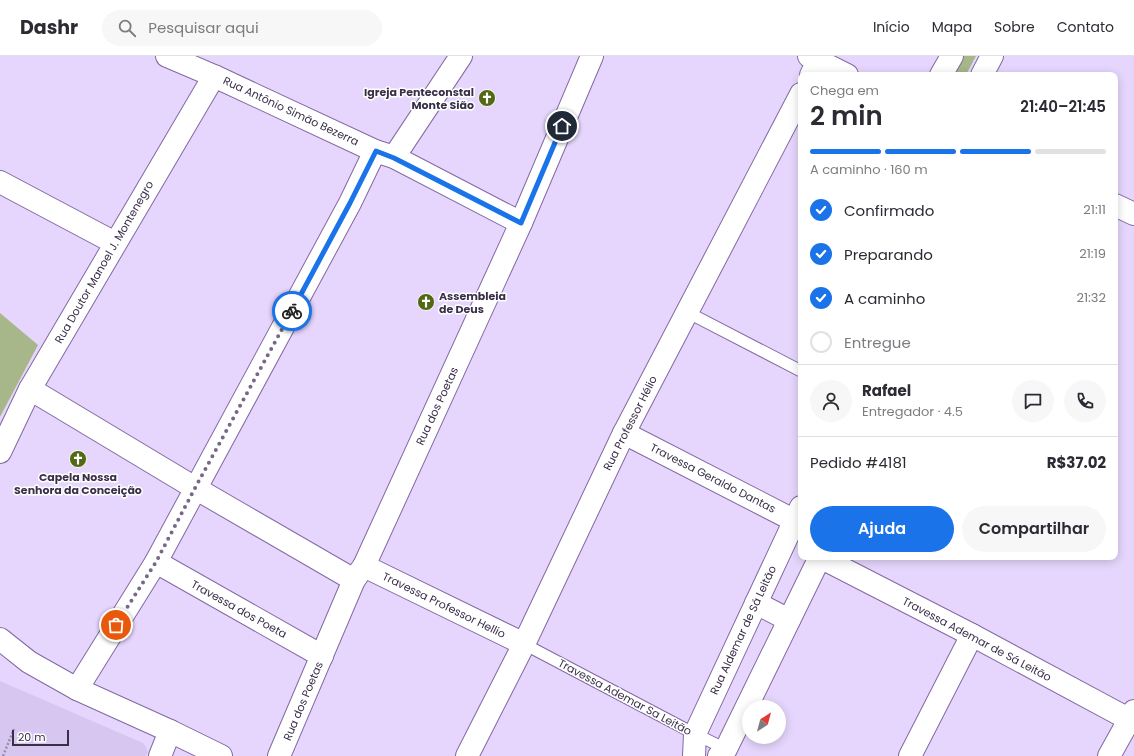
<!DOCTYPE html>
<html lang="pt">
<meta charset="utf-8">
<style>
body{margin:0;font-family:Poppins,sans-serif;background:#f7f7f7;color:#2b2b33;height:100vh;display:flex;flex-direction:column;font-size:15px;white-space:nowrap}
*{box-sizing:border-box;margin:0}
p{font-size:13px;color:#7c7c81}
.icon{flex:none;width:22px;height:22px;fill:none;stroke:currentColor;stroke-width:2;stroke-linecap:round;stroke-linejoin:round}
.map{position:relative;flex:1;overflow:hidden}
.sheet{position:absolute;left:798px;top:16px;width:320px;height:488px;display:flex;flex-direction:column;background:#fff;border-radius:8px;box-shadow:0 2px 10px #0003}
.sheet>*{flex:none}
.needle{width:26px;rotate:36deg}
.fabs{position:absolute;left:742px;top:644px;display:grid;gap:8px}
.fabs a{display:grid;place-items:center;width:44px;height:44px;border-radius:50%;background:#fff;box-shadow:0 2px 10px #0003;font-size:20px}
.scale{position:absolute;left:12px;bottom:10px;width:57px;box-sizing:border-box;padding-left:4px;border:2px solid #392f48;border-top:0;font-size:11px;line-height:14px;white-space:nowrap;color:#392f48;-webkit-text-stroke:3px #fff;paint-order:stroke}
.pin{position:absolute;display:grid;place-items:center;width:34px;height:34px;color:#fff;margin:-17px;border:2px solid #fff;border-radius:50%;box-shadow:0 1px 4px #0007}
.courier{position:absolute;display:grid;place-items:center;width:40px;height:40px;margin:-20px;border:3px solid #1a73e8;border-radius:50%;background:#fff;color:#222;box-shadow:0 1px 5px #0007}
.summary em{font-style:normal;font-weight:600}
.summary div{display:flex;flex-direction:column-reverse}
.summary{display:flex;align-items:center;justify-content:space-between;height:68px;padding:0 12px}
h1{font-size:26px;font-weight:600;line-height:30px}
.bar{display:grid;grid-template-columns:repeat(4,1fr);gap:6px 4px;align-content:center;height:48px;padding:0 12px}
.bar i{height:5px;border-radius:3px;background:#e1e1e2}
.bar .selected{background:#1a73e8}
.bar p{grid-column:span 4}
.line{display:flex;align-items:center;gap:10px;padding:0 12px;border-top:1px solid #e1e1e2}
.line div{flex:1}
.round{display:grid;place-items:center;flex:none;width:42px;height:42px;border-radius:21px;background:#f7f7f7}
ol{padding:0 12px;list-style:none}
li{display:flex;align-items:center;gap:12px;height:44px}
li p{margin-inline-start:auto}
li .icon{padding:4px;border-radius:50%;background:#1a73e8;color:#fff;stroke-width:4}
li:last-child{color:#7c7c81}
li i{width:22px;height:22px;border:2px solid #e1e1e2;border-radius:50%}
.primary-button{display:flex;gap:8px;margin-top:auto;padding:8px 12px}
.primary-button a{flex:1;height:46px;border-radius:24px;background:#1a73e8;color:#fff;font-size:16px;font-weight:600;line-height:46px;text-align:center}
.primary-button a+a{background:#f7f7f7;color:#2b2b33}
header{display:flex;align-items:center;gap:24px;box-sizing:border-box;height:56px;padding:0 20px;background:#fff;border-bottom:1px solid #e1e1e2}
header strong{font-size:19px}
nav{display:flex;gap:22px;margin-inline-start:auto;font-size:14px}
.search{width:280px;height:36px;background:#f7f7f7;display:flex;align-items:center;gap:10px;box-sizing:border-box;padding:0 14px;border-radius:22px;color:#7c7c81;font-size:15px}
.map>svg:first-child{display:block}
.built{fill:#d7c7f0}
.green{fill:#a7b789}
.lines{fill:none;stroke-linecap:round;stroke-linejoin:round}
.lane-casing{stroke:#8269a2;stroke-width:13}
.street-casing{stroke:#8269a2;stroke-width:24}
.secondary-casing{stroke:#8269a2;stroke-width:24}
.path{stroke:#998bac;stroke-width:2.5;stroke-dasharray:2 2;stroke-linecap:butt}
.lane{stroke:#fff;stroke-width:11}
.street{stroke:#fff;stroke-width:22}
.secondary{stroke:#fff;stroke-width:22}
.done{stroke:#766987;stroke-width:4;stroke-dasharray:0 7.2}
.route{stroke:#1a73e8;stroke-width:5}
.labels{text-anchor:middle;dominant-baseline:central;stroke-width:3;stroke-linejoin:round;paint-order:stroke}
.poi-label{font-size:11px;font-weight:bold;fill:#392f48;stroke:#fff;text-anchor:end}
.street-label{font-size:11px;fill:#392f48;stroke:#fff}
</style>
<header>
<strong>Dashr</strong>
<div class="search"><svg class="icon" aria-label="search" viewBox="0 0 24 24"><circle cx="10" cy="10" r="6"/><path d="M15 15l6 6"/></svg>Pesquisar aqui</div>
<nav><a>Início</a><a>Mapa</a><a>Sobre</a><a>Contato</a></nav>
</header>
<div class="map">
<svg width="1134" height="700" viewBox="0 0 1134 700">
<rect width="100%" height="100%" fill="#e6d6fd"/>
<polygon class="built" points="0,625 143,687 146,691 148,696 146,700 0,700"/>
<g class="green">
<polygon points="961,0 976,0 966,19 951,19"/>
<polygon points="0,257 38,289 0,361"/>
</g>
<g class="lines">
<g class="lane-casing">
<g id="lane">
<polyline points="687,256 801,315"/>
<polyline points="524,588 695,678 726,693"/>
</g>
</g>
<g class="street-casing">
<g id="street">
<polyline points="167,0 214,20 375,95 394,101 521,167"/>
<polyline points="811,19 818,5"/>
<polyline points="394,101 461,0"/>
<polyline points="0,126 115,187"/>
<polyline points="30,333 195,432 354,524"/>
<polyline points="624,377 801,468"/>
<polyline points="0,396 30,333 214,20"/>
<polyline points="820,501 972,579 1134,666"/>
<polyline points="156,506 322,600"/>
<polyline points="364,510 524,588"/>
<polyline points="756,547 789,564"/>
<polyline points="0,583 29,606 77,633 170,675 221,700"/>
<polyline points="77,633 156,506 350,147 375,95"/>
<polyline points="160,700 170,675"/>
<polyline points="279,700 354,524 364,510 521,167 592,0"/>
<polyline points="467,700 524,588 624,377 801,38"/>
<polyline points="694,700 695,678 801,451"/>
<polyline points="719,700 726,693 820,501"/>
<polyline points="910,700 972,579"/>
<polyline points="1109,700 1134,655"/>
</g>
</g>
<g class="secondary-casing">
<g id="secondary">
<polyline points="809,0 847,19"/>
<polyline points="941,19 952,0"/>
<polyline points="982,19 992,0"/>
<polyline points="1115,149 1134,158"/>
</g>
</g>
<polyline class="path" points="3,700 14,673"/>
<use href="#lane" class="lane"/>
<use href="#street" class="street"/>
<use href="#secondary" class="secondary"/>
</g>
<g class="lines">
<polyline class="done" points="116,569 156,506 195,432 292,255"/>
<polyline class="route" points="292,255 350,147 376,95 394,102 521,167 562,70"/>
</g>
<defs>
<g id="church-disc" transform="scale(0.9)"><circle r="9.5" fill="#526815" stroke="#fff"/><path d="M-1.2-6h2.4v3.5h3.3v2.4h-3.3V6h-2.4V-.1h-3.3v-2.4h3.3Z" fill="#fff"/></g>
</defs>
<g fill-rule="evenodd">
<use href="#church-disc" x="487" y="42"/>
<use href="#church-disc" x="426" y="246"/>
<use href="#church-disc" x="78" y="403"/>
</g>
<g class="labels">
<g class="poi-label">
<text x="474" y="36">Igreja Penteconstal<tspan x="474" dy="13">Monte Sião</tspan></text>
<text x="439" y="240" text-anchor="start">Assembleia<tspan x="439" dy="13">de Deus</tspan></text>
<text x="78" y="421" text-anchor="middle">Capela Nossa<tspan x="78" dy="13">Senhora da Conceição</tspan></text>
</g>
<g class="street-label">
<text transform="translate(291 55) rotate(25)">Rua Antônio Simão Bezerra</text>
<text transform="translate(104 206) rotate(-60)">Rua Doutor Manoel J. Montenegro</text>
<text transform="translate(437 350) rotate(-65)">Rua dos Poetas</text>
<text transform="translate(630 367) rotate(-63)">Rua Professor Hélio</text>
<text transform="translate(713 422) rotate(27)">Travessa Geraldo Dantas</text>
<text transform="translate(444 549) rotate(26)">Travessa Professor Hellio</text>
<text transform="translate(239 553) rotate(29)">Travessa dos Poeta</text>
<text transform="translate(743 574) rotate(-65)">Rua Aldemar de Sá Leitão</text>
<text transform="translate(977 583) rotate(28)">Travessa Ademar de Sá Leitão</text>
<text transform="translate(625 641) rotate(28)">Travessa Ademar Sa Leitão</text>
<text transform="translate(303 645) rotate(-67)">Rua dos Poetas</text>
</g>
</g>
</svg>
<div class="fabs">
<a><svg class="needle" viewBox="-14 -14 28 28"><path d="M0-13l5 13h-10z" fill="#e53935"/><path d="M0 13l5-13h-10z" fill="#7c7c81"/></svg></a>
</div>
<div class="scale">20 m</div>
<div class="pin" style="left:116px;top:569px;background:#ea580c"><svg class="icon" aria-label="bag" viewBox="0 0 24 24"><path d="M5 8h14l-1 12H6zM9 8a3 3 0 0 1 6 0"/></svg></div>
<div class="pin" style="left:562px;top:70px;background:#1f2937"><svg class="icon" aria-label="home" viewBox="0 0 24 24"><path d="M3 11l9-7 9 7M6 9v11h12V9"/></svg></div>
<div class="courier" style="left:292px;top:255px"><svg class="icon" aria-label="bike" viewBox="0 0 24 24"><circle cx="6" cy="16" r="4"/><circle cx="18" cy="16" r="4"/><path d="M6 16l4-8h5l3 8M10 8l3 8H6M13 5h3"/></svg></div>
<section class="sheet">
<div class="summary"><div><h1>2 min</h1><p>Chega em</p></div><em>21:40–21:45</em></div>
<div class="bar"><i class="selected"></i><i class="selected"></i><i class="selected"></i><i></i><p>A caminho · 160 m</p></div>
<ol>
<li><svg class="icon" aria-label="check" viewBox="0 0 24 24"><path d="M5 12l5 5 9-10"/></svg>Confirmado<p>21:11</p></li>
<li><svg class="icon" aria-label="check" viewBox="0 0 24 24"><path d="M5 12l5 5 9-10"/></svg>Preparando<p>21:19</p></li>
<li><svg class="icon" aria-label="check" viewBox="0 0 24 24"><path d="M5 12l5 5 9-10"/></svg>A caminho<p>21:32</p></li>
<li><i></i>Entregue</li>
</ol>
<div class="line" style="height:72px"><a class="round"><svg class="icon" aria-label="person" viewBox="0 0 24 24"><circle cx="12" cy="8" r="4"/><path d="M4 21q1-7 8-7t8 7"/></svg></a><div><b>Rafael</b><p>Entregador · 4.5</p></div><a class="round"><svg class="icon" aria-label="chat" viewBox="0 0 24 24"><path d="M4 5h16v11H9l-5 4z"/></svg></a><a class="round"><svg class="icon" aria-label="phone" viewBox="0 0 24 24"><path d="M5 4h4l2 5-3 2q2 4 5 5l2-3 5 2v4C11 20 4 13 5 4z"/></svg></a></div>
<div class="line" style="height:52px"><div>Pedido #4181</div><b>R$37.02</b></div>
<div class="primary-button"><a>Ajuda</a><a>Compartilhar</a></div>
</section>
</div>
